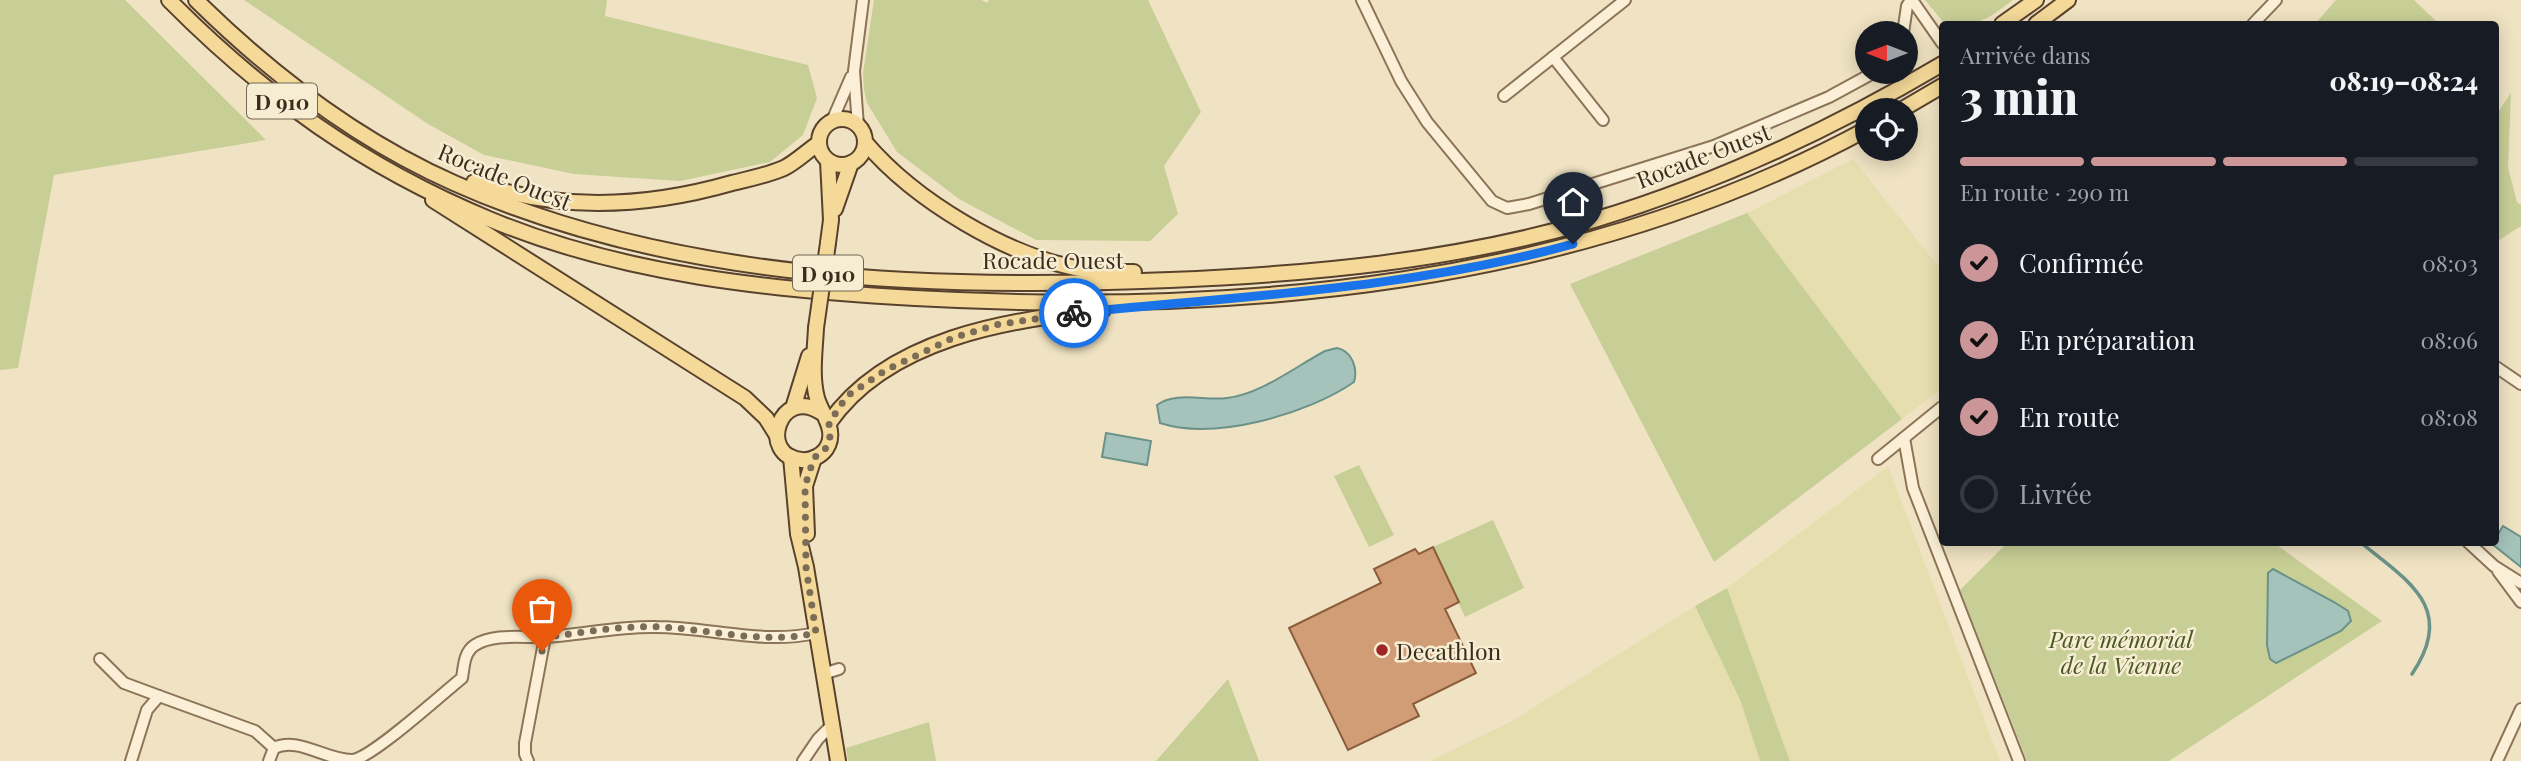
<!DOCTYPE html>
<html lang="fr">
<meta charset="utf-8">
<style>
body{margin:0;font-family:"Playfair Display",serif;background:#20242c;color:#f1f3f6;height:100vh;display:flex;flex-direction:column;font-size:26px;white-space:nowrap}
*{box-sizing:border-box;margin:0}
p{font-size:23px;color:#9ea1a6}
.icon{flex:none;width:38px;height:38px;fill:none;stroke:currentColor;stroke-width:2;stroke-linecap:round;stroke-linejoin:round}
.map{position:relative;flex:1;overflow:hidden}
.details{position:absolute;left:1939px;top:21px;width:560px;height:525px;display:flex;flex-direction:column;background:#171b24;border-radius:7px;box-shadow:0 4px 18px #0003}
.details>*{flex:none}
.needle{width:46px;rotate:270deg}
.buttons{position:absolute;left:1855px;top:21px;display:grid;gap:14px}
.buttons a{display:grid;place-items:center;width:63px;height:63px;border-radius:50%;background:#171b24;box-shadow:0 4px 18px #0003;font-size:35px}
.pin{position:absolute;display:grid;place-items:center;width:60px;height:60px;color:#fff;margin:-72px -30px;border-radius:50% 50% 50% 0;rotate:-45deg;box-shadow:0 0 7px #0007}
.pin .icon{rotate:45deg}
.courier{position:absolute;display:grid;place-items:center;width:70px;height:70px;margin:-35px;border:5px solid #1a73e8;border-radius:50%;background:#fff;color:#222;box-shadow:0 2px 9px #0007}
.overview em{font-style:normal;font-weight:800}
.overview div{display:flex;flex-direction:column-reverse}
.overview{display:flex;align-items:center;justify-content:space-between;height:119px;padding:0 21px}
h1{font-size:46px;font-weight:800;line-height:52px}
.bar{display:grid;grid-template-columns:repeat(4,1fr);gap:10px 7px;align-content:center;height:84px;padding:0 21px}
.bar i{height:9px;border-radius:5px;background:#363941}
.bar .on{background:#cc9698}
.bar p{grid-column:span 4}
ol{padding:0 21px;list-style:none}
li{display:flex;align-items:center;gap:21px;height:77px}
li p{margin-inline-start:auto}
li .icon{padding:7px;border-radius:50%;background:#cc9698;color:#111;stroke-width:4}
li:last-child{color:#9ea1a6}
li i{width:38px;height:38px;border:4px solid #363941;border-radius:50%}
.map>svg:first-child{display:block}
.farmland{fill:#e7deb0}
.green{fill:#c8cf96}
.water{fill:#a5c3bb;stroke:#6b9289;stroke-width:2}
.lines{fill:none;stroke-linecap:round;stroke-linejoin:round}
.stream{stroke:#6b9289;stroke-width:3.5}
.building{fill:#d19d77;stroke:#8c5d3d;stroke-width:2}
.minor-casing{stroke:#8c7458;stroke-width:14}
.major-casing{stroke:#59422d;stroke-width:18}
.minor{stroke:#fbf0d7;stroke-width:10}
.major{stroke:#f5d999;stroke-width:14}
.major-bridge-casing{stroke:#59422d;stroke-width:18;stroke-linecap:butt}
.major-bridge{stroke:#f5d999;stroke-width:14}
.done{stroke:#7a6c57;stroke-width:7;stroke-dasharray:0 12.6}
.route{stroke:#1a73e8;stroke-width:9}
.poi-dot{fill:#9e2525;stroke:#f7edd3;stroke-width:2.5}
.labels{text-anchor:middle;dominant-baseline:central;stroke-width:5;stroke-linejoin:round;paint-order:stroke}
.shield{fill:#f7edd3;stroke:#736654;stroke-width:2}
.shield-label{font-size:21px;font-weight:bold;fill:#3b2c1d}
.street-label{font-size:23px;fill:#3b2c1d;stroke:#f7edd3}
.park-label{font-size:23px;font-style:italic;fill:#4a5823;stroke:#f7edd3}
.poi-label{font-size:23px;fill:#3b2c1d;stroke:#f7edd3;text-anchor:start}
</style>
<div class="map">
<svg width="2521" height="761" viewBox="0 0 2521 761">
<rect width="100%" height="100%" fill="#f0e3c3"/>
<g class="farmland">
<polygon points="1853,159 1942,271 1942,388 1902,419 1747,213"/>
<polygon points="1888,466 2000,761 1790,761 1727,588"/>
<polygon points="1695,606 1741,702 1760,761 1430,761 1512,721"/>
</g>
<g class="green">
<polygon points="0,0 125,0 266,140 54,175 18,368 0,370"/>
<polygon points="244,0 607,0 605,16 808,65 817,98 803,135 770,162 680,181 574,174 484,155 428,124"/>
<polygon points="874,0 982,0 987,3 989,0 1148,0 1201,112 1164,166 1178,214 1150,241 1036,240 959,199 897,152 867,103 864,90 863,73"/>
<path d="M 1925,0 L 2013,0 C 1984,22 1981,24 1944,23 Z"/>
<polygon points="2336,0 2414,0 2439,24 2315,24"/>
<polygon points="2511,93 2508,168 2517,202 2521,205 2521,226 2496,242 2496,115"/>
<polygon points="1747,213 1902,419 1714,562 1570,284"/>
<polygon points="1359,465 1394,535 1369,547 1334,476"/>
<polygon points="1493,520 1524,588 1465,617 1433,547"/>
<polygon points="2007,543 2274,543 2382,621 2169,761 2027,761 1960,590"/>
<polygon points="1727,588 1790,761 1760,761 1741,702 1695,606"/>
<polygon points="1228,679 1259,761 1156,761"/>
<polygon points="929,722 936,761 848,761 846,748"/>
</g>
<g class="water">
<path d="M 1337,348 C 1352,351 1358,368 1354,382 C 1308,414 1215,441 1160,423 L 1157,405 C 1175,391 1205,401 1227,398 C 1261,394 1295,367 1325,351 Z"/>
<polygon points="1106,433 1151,441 1147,465 1102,457"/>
<polygon points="2503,526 2521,537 2521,567 2492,544"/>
<polygon points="2273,569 2334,602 2348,611 2351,621 2341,631 2276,663 2270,659 2267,645 2268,573"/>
</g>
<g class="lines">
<path class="stream" d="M 2360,542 C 2408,581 2457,608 2412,674"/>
</g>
<polygon class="building" points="1433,547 1459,602 1445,609 1476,673 1413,704 1419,716 1348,750 1289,628 1381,583 1374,569 1415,549 1419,554"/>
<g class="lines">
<g class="minor-casing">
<g id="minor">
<polyline points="1362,0 1401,81 1427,122 1492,201 1507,208 1529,204 1714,146 1829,97 1875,72"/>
<polyline points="1912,0 1942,43"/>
<polyline points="2253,24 2276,0"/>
<polyline points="1903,33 1907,6 1911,0"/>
<polyline points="1553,57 1603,120"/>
<polyline points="1504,96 1625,0"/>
<polyline points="832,121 851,77"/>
<polyline points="858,126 854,71 863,0"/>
<polyline points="2496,367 2521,384"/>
<polyline points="1904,438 1913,488 2019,761"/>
<polyline points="1878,459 1942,407"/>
<polyline points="2468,542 2494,566 2521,583"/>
<polyline points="2498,571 2521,602"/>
<polyline points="100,659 124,683 159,696"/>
<polyline points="823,674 839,669"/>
<path d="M 131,761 L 147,710 L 159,696 L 255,731 L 274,748 C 298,736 327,761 353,760 C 373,757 442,694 462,678 C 464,666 464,652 475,645 C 494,633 523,638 544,637 C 581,635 618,626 656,627 C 709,627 762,645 816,633"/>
<polyline points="269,761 274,748"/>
<polyline points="528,761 525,754 525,743 545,637"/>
<polyline points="803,761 818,739 832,725"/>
<polyline points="2497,761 2521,709"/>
</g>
</g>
<g class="major-casing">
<g id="major">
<path d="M 169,0 C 264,96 364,167 489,219 C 623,275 771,290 915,298 C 1240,316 1577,286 1867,129"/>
<path d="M 196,0 C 271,74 357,140 454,183 C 673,281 933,290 1170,280 C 1313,274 1455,261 1594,220 C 1717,183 1832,129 1942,64"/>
<polyline points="2002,24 2036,0"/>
<polyline points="2036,24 2068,0"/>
<polyline points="1901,110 1942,86"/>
<circle cx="842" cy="142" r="23"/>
<path d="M 865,142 C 914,200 1009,258 1086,270 C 1101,273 1118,272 1134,272"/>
<path d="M 474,182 C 559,212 648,207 732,183 C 749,179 768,175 784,168 C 796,162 807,151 819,143"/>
<polyline points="433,200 745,398 766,418 776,434"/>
<polyline points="835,209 851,163"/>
<polyline points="828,243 831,220 828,161"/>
<path d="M 816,328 C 815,350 811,376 817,398 C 822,415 838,431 826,449 C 821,456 811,461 802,460 C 757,457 779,384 822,413"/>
<polyline points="793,408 809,356"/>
<path d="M 829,423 C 887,339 1008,319 1103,310"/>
<polyline points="791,457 798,534 806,567 838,761"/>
<polyline points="807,534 805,486 814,458"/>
</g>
</g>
<use href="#minor" class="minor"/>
<use href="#major" class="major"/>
<g class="major-bridge-casing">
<polyline id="major-bridge" points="816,328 828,243"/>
</g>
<use href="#major-bridge" class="major-bridge"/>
</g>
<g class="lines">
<path class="done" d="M 542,651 L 545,637 C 583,633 621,625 659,627 C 711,629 764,645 816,633 L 806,567 L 805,486 L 814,458 L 826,448 L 830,440 L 829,423 L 843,402 L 850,394 L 886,370 L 953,338 L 995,325 L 1074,313"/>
<path class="route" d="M 1074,313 C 1242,296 1410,289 1573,244"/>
</g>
<circle class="poi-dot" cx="1382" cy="650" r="7"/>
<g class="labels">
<g class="shield">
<rect x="247" y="83.5" width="70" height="35" rx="5"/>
<rect x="793" y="255.5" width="70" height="35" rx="5"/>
</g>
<g class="shield-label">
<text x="282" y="101">D 910</text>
<text x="828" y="273">D 910</text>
</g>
<g class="street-label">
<text transform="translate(1703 155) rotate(-21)">Rocade Ouest</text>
<text transform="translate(505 176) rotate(22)">Rocade Ouest</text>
<text x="1053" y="259">Rocade Ouest</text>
</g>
<g class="park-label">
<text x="2121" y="638">Parc mémorial<tspan x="2121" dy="26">de la Vienne</tspan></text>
</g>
<g class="poi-label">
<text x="1396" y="650">Decathlon</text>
</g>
</g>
</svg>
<div class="buttons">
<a><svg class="needle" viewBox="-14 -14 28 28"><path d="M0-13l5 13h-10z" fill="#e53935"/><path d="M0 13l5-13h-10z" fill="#9ea1a6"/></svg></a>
<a><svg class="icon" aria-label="locate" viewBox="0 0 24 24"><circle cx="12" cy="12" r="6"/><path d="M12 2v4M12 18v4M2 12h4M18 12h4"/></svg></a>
</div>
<div class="pin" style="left:542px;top:651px;background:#ea580c"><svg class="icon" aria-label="bag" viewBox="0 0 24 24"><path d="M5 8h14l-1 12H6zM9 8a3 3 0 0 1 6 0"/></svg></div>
<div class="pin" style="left:1573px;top:244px;background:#1f2937"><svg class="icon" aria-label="home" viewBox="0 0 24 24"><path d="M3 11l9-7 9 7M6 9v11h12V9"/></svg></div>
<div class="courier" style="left:1074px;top:313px"><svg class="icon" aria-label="bike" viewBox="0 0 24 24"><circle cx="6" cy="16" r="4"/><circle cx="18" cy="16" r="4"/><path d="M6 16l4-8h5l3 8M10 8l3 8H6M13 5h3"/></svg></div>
<section class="details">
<div class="overview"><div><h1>3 min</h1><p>Arrivée dans</p></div><em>08:19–08:24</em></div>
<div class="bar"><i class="on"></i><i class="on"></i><i class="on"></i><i></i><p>En route · 290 m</p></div>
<ol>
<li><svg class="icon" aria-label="check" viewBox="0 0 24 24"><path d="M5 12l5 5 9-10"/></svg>Confirmée<p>08:03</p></li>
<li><svg class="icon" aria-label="check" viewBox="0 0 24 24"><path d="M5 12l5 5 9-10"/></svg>En préparation<p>08:06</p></li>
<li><svg class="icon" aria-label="check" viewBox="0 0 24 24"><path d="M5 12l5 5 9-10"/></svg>En route<p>08:08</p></li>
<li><i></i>Livrée</li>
</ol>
</section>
</div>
